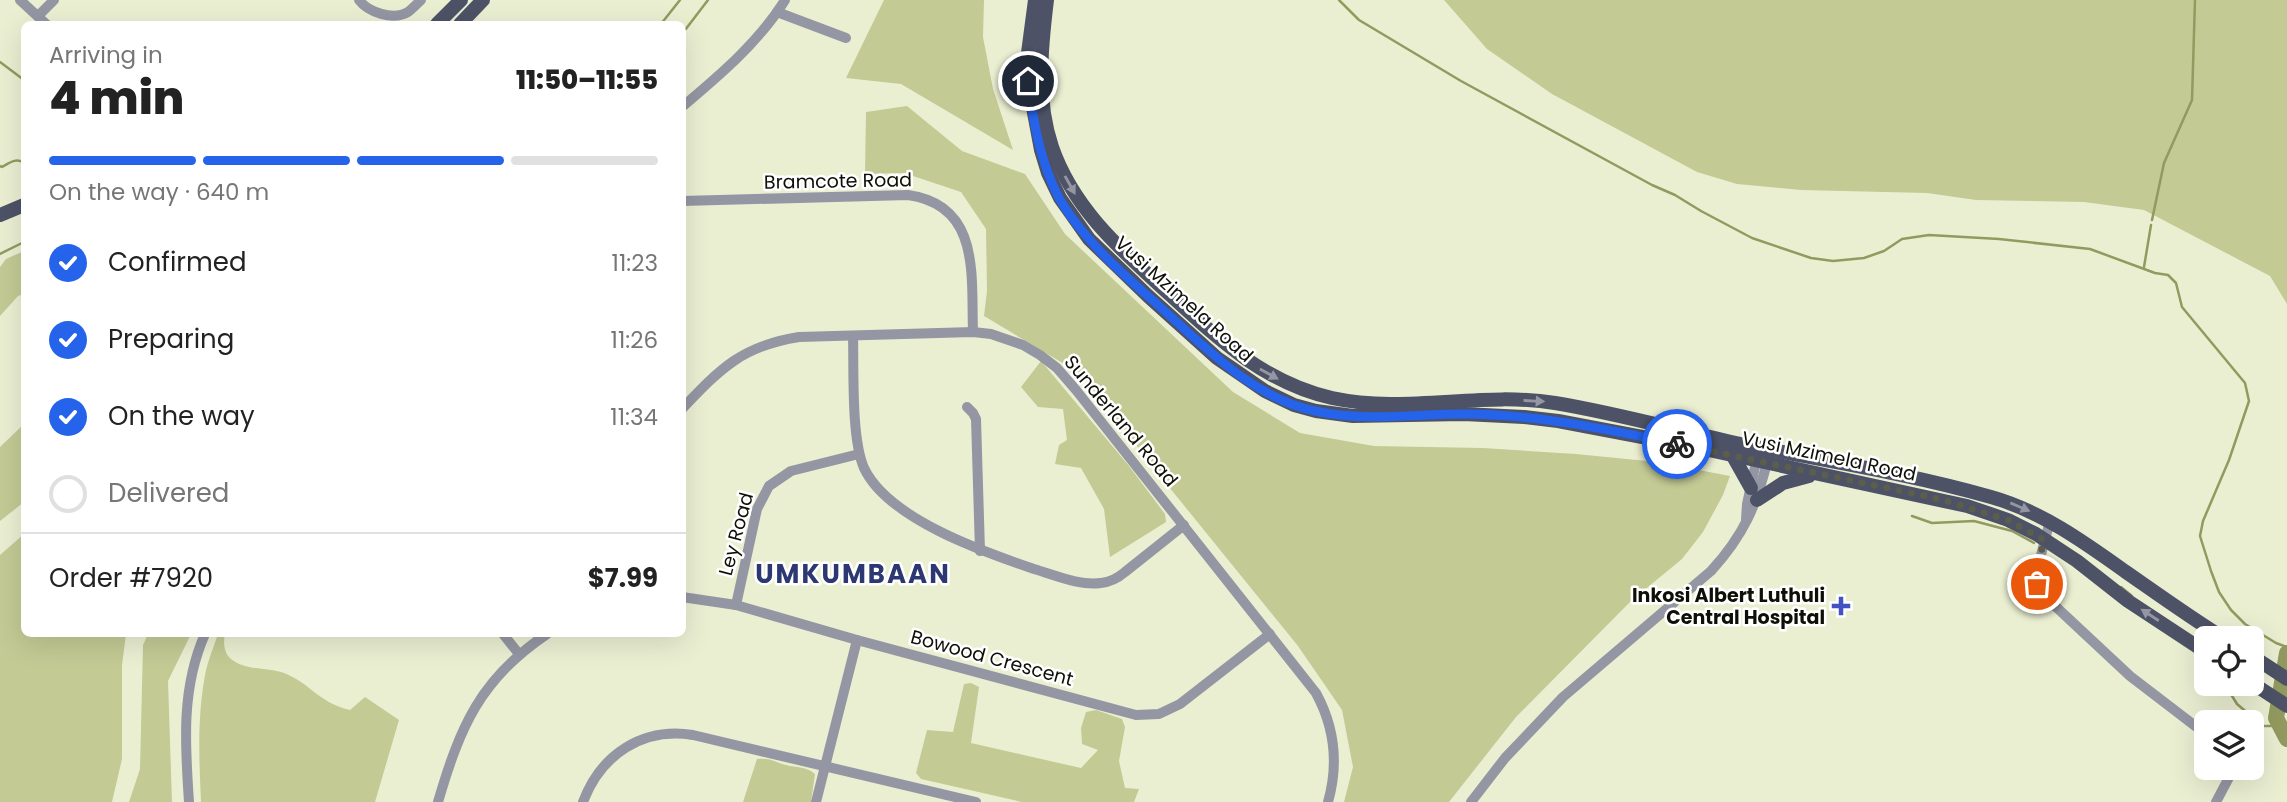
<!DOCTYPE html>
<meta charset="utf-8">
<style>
body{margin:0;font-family:Poppins,sans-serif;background:#f2f2f2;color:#222;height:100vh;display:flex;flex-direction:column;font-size:26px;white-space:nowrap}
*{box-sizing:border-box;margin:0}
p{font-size:23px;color:#767676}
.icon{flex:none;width:38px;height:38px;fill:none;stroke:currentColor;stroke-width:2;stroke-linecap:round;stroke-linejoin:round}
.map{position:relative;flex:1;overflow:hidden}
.sheet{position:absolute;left:21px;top:21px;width:665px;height:616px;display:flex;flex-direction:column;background:#fff;border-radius:10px;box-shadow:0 7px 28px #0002}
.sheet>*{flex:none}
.controls{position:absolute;left:2194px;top:626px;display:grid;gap:14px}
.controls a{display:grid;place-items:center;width:70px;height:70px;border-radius:10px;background:#fff;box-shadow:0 7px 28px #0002;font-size:35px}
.pin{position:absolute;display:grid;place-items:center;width:60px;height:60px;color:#fff;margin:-30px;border:4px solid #fff;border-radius:50%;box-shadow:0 2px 7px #0007}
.courier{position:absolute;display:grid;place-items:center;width:70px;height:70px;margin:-35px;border:5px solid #2563eb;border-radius:50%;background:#fff;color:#222;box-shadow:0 2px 9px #0007}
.headline em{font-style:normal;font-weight:800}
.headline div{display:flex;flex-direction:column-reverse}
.headline{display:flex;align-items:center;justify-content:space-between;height:119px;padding:0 28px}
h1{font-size:46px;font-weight:800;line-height:52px}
.bar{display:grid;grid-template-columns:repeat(4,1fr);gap:10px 7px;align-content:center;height:84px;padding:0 28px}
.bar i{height:9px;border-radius:5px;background:#e0e0e0}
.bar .active{background:#2563eb}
.bar p{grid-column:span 4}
.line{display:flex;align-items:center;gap:18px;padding:0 28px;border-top:2px solid #e0e0e0}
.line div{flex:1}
ol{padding:0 28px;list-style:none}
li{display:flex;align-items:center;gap:21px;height:77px}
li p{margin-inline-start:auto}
li .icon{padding:7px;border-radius:50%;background:#2563eb;color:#fff;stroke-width:4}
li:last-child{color:#767676}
li i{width:38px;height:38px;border:4px solid #e0e0e0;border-radius:50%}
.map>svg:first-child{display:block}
.green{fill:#c3ca94}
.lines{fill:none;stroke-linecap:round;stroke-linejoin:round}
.stream{stroke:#939a5f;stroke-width:2.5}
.river{stroke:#939a5f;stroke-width:16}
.minor{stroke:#9497a3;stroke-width:10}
.major{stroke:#4d5266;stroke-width:14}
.oneway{fill:#9497a3}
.done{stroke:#5b5d4d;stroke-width:7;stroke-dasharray:0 12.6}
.route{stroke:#2563eb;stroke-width:9}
.poi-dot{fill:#4351c5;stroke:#fff;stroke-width:2.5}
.labels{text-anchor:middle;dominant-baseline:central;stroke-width:5;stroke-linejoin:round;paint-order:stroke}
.street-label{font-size:19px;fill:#0e0f06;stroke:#fff}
.poi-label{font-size:19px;font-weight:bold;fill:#0e0f06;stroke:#fff;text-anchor:end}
.district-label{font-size:26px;font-weight:bold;letter-spacing:2px;fill:#2d3872;stroke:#fff}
</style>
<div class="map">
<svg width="2287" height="802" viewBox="0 0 2287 802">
<rect width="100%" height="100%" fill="#ebefd2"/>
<g class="green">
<polygon points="884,0 984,0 983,37 993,89 1013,150 901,84 846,78"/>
<polygon points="1444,0 2287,0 2287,304 2270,276 2144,210 2084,202 1976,200 1927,193 1801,190 1737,184 1697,172 1552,94 1487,49"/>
<polygon points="907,106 962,151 1025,174 1065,234 1233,392 1300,433 1374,446 1483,448 1576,454 1657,462 1730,476 1723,495 1703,532 1682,559 1631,601 1516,717 1449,802 1344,802 1353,767 1342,710 1298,646 1169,487 1081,374 984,316 987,291 986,229 961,192 904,173 865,174 866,112"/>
<polygon points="24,251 24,294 18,296 0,316 0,267 6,259"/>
<polygon points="1041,361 1129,466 1165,514 1166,522 1110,557 1104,509 1081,468 1055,464 1059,445 1067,440 1063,409 1038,407 1021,387"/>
<polygon points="24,424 24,502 0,521 0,447"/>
<polygon points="24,534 24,634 126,634 122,665 122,759 112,802 0,802 0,555"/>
<polygon points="148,634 191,634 168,681 172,802 129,802 140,769 143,645"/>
<path d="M 218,634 L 225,634 C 223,643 224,653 231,659 C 246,671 267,667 284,673 C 310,683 319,703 350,710 L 365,697 L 399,720 L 375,802 L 201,802 C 199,758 197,714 206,670 C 209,658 214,646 218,634 Z"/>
<polygon points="971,683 979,687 971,743 1081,768 1098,750 1082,744 1081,728 1086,712 1096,710 1122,719 1125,727 1119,761 1125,788 1139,789 1134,802 1022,802 921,779 916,773 927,730 953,732 964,684"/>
<path d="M 757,759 C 773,758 773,762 786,765 C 797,768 806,766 815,774 L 811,802 L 743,802 Z"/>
</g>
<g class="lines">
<g class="stream">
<polyline points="1339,0 1359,20 1461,81 1652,185 1675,195 1701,211 1752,238 1811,258 1833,261 1864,258 1884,251 1902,239 1929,235 1999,239 2090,249 2155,273 2168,275 2176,283 2182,307 2245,383 2249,401 2229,460 2203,521 2200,536 2211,571 2219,592 2231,610 2245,624 2276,643 2287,647"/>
<polyline points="661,24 680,0"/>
<polyline points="682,34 708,0"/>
<polyline points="0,62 24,80"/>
<path d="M 0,166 L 2,167 C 9,163 17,157 24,163"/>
<polyline points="2152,220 2164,163 2192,100 2195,0"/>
<polyline points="0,254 24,242"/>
<polyline points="2144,267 2151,225"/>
<polyline points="1912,516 1932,523 1974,521 2012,531 2034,543"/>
<polyline points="2121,587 2132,596"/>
<polyline points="2207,674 2204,677 2204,686 2225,688 2229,691 2237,704 2263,726 2271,726 2278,722"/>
</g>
<polyline class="river" points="2287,653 2276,718 2287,739"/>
<g class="minor">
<polyline points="20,0 46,24"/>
<path d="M 359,0 C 368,12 393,21 408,12 C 412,9 417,4 421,0"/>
<polyline points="777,12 846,38"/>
<polyline points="38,16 54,0"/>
<path d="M 682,107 C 720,75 759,42 785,0"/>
<path d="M 682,201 L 908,195 C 981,205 971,276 973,332"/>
<path d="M 853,336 C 854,371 851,438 864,468 C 888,519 984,552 1034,569 C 1055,575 1079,586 1101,583 C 1111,582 1118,578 1125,572 L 1184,525"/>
<polyline points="967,407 973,413 976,419 980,551"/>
<path d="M 682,409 C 721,368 742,346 799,337 L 973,332 L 991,334 L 1023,345 L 1040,355 L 1057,368 L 1076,390 L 1316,693 C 1335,728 1339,763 1328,802"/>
<polyline points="1746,519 1747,504 1758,453"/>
<polyline points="2050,521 2037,570 2039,591 2130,676 2207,735"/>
<polyline points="682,597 736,605 857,640 1136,715 1159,714 1180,704 1270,634"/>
<polyline points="736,605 757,509 769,486 791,471 859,454"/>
<polyline points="503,634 519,654"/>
<path d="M 189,802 C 185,744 181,688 205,634"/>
<path d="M 438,802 C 460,727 480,679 547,634"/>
<path d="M 583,802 C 601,754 643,727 693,735 L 976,802"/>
<polyline points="816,802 857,640"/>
<path d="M 1471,802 L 1505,758 L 1563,697 L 1711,571 C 1744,535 1757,505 1768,458"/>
<polyline points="2216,802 2234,768"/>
</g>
<g class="major">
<polyline points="1035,0 1028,53 1028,81 1041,150 1048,173 1060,198 1089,239 1148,296 1217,358 1265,391 1294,405 1316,411 1353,416 1464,414 1524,417 1558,421 1695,447 1967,506 2008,520 2036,534 2077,561 2128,601 2207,653"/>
<path d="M 1047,0 C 1041,49 1036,99 1052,147 C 1073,208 1120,249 1166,291 C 1216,337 1264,383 1332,398 C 1406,414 1481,391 1555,403 C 1616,413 1676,430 1736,443 C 1821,460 1907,473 1991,497 C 2041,511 2084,542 2126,572 C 2159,595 2191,618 2225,639"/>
<polyline points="437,24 461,0"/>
<polyline points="460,24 483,0"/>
<polyline points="0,215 24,205"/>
<polyline points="1733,456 1751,488"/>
<polyline points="1757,500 1783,483 1809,476"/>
<polyline points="2252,656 2287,679"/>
<polyline points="2252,683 2287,706"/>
</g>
</g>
<defs><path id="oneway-solid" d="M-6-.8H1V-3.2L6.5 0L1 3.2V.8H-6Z" transform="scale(1.75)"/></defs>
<g class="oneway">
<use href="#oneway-solid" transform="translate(1070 185) rotate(61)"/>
<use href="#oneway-solid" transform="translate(1269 374) rotate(29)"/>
<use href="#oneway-solid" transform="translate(1534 401) rotate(3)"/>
<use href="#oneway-solid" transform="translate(2020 507) rotate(23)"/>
<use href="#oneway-solid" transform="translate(2150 615) rotate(-147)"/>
</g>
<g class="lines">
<polyline class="done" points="1677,444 1940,499 2008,520 2044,540 2037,570 2037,584"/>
<path class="route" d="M 1028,81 C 1033,120 1040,162 1059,198 C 1083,240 1123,274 1159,306 C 1205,347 1253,398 1315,411 C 1364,422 1414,414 1463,414 C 1535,414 1606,429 1677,444"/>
</g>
<path class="poi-dot" d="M1837.5 595.5h7v7h7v7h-7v7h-7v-7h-7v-7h7z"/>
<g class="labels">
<g class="street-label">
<text transform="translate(838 181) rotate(-1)">Bramcote Road</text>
<text transform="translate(1184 299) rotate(42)">Vusi Mzimela Road</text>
<text transform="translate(1121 421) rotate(50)">Sunderland Road</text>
<text transform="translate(1829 456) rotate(12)">Vusi Mzimela Road</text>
<text transform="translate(736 534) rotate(-75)">Ley Road</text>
<text transform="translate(992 658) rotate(15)">Bowood Crescent</text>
</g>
<g class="poi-label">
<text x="1825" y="595">Inkosi Albert Luthuli<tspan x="1825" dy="22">Central Hospital</tspan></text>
</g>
<g class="district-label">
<text x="853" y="574">UMKUMBAAN</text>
</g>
</g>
</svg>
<div class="controls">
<a><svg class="icon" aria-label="locate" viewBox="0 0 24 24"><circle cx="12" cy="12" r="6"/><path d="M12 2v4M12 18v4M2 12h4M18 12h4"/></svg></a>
<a><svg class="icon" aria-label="layers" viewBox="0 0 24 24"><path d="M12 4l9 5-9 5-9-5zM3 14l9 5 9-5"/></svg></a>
</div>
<div class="pin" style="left:2037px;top:584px;background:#ea580c"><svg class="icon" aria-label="bag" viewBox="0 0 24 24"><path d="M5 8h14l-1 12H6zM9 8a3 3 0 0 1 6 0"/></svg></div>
<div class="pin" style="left:1028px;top:81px;background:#1f2937"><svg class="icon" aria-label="home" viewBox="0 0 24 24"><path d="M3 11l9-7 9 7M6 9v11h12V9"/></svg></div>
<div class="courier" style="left:1677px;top:444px"><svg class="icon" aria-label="bike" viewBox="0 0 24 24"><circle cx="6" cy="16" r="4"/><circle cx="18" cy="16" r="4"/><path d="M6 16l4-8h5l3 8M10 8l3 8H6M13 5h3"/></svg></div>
<section class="sheet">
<div class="headline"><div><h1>4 min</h1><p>Arriving in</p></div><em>11:50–11:55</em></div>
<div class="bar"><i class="active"></i><i class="active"></i><i class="active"></i><i></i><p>On the way · 640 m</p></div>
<ol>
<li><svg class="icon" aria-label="check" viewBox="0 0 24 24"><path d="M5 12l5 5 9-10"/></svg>Confirmed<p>11:23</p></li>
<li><svg class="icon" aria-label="check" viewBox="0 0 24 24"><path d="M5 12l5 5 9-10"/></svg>Preparing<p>11:26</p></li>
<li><svg class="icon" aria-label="check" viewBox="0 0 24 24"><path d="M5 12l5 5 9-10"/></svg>On the way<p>11:34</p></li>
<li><i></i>Delivered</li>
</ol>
<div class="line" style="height:91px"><div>Order #7920</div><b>$7.99</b></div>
</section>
</div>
